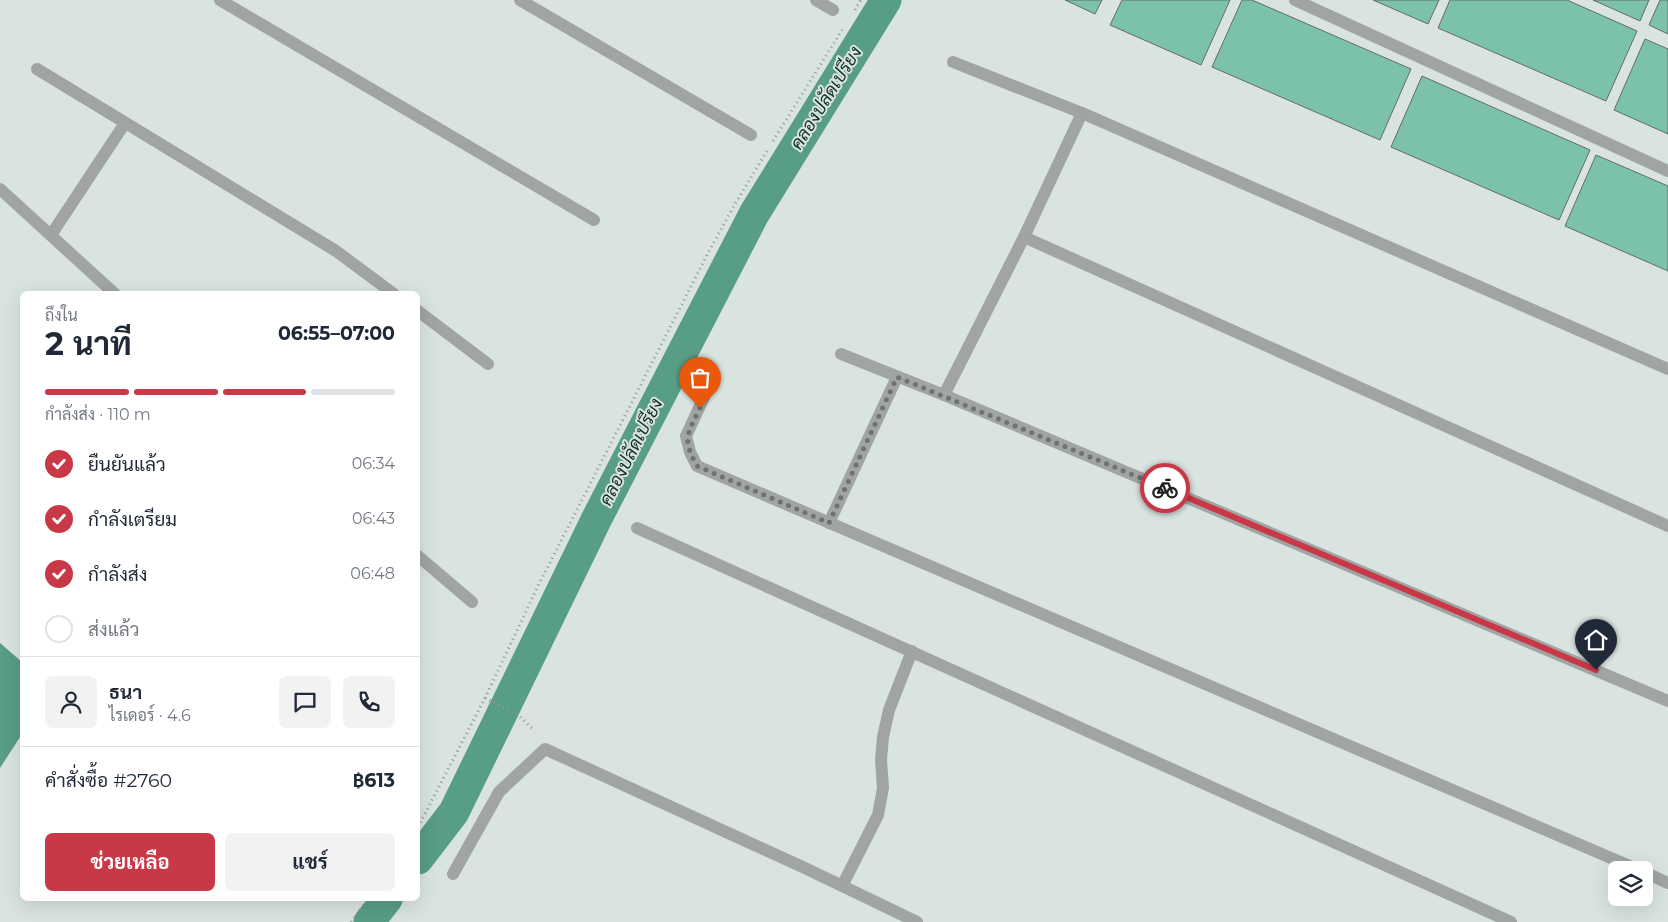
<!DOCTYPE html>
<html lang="th">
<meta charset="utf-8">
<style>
body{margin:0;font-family:Montserrat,Sarabun,sans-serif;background:#f2f2f3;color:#1f2937;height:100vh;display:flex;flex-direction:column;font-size:19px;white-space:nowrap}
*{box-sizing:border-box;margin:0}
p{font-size:16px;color:#747a83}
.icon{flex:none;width:28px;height:28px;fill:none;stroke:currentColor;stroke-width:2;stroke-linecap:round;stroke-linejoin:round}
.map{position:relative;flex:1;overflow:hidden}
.side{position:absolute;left:20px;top:291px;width:400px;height:610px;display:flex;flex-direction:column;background:#fff;border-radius:8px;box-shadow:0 5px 20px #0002}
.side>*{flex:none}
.tools{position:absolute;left:1608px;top:861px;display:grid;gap:10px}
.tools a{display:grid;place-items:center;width:45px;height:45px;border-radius:8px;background:#fff;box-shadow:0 5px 20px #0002;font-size:25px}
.pin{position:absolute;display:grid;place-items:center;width:42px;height:42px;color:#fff;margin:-51px -21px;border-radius:50% 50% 50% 0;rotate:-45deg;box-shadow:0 0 5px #0007}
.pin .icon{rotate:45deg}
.courier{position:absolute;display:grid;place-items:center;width:50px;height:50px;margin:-25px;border:4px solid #c83847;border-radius:50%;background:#fff;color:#222;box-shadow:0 1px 6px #0007}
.summary em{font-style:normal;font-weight:700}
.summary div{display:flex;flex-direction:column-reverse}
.summary{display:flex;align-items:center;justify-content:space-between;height:85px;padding:0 25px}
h1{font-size:32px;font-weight:700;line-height:38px}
.bar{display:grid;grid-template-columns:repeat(4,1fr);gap:8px 5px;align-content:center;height:60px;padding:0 25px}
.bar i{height:6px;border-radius:4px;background:#e0e1e3}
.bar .selected{background:#c83847}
.bar p{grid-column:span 4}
.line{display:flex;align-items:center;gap:12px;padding:0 25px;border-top:1px solid #e0e1e3}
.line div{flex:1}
.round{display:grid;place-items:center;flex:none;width:52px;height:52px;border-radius:8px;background:#f2f2f3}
ol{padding:0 25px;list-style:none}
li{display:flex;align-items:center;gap:15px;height:55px}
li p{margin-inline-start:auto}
li .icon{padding:5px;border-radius:50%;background:#c83847;color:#fff;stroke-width:4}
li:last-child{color:#747a83}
li i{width:28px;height:28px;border:2px solid #e0e1e3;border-radius:50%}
.primary-button{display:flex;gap:10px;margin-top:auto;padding:10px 25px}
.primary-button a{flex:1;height:58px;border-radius:8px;background:#c83847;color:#fff;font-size:20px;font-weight:700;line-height:58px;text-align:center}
.primary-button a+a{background:#f2f2f3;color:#1f2937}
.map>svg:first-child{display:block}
.water{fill:#589d85}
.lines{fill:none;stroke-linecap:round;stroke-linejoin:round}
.canal{stroke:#589d85;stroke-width:31}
.building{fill:#7cc2aa;stroke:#646c69}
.path{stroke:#909794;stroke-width:3;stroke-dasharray:1 4;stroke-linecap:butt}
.service{stroke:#a0a4a2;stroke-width:12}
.minor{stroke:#a0a4a2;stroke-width:12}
.done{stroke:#6e7371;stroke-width:5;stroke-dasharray:0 9}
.route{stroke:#c83847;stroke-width:6}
.labels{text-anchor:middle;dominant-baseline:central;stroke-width:4;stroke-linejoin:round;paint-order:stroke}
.water-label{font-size:18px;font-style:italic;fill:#113228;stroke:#d9e3df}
</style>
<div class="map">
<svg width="1668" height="922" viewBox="0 0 1668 922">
<rect width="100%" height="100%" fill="#d9e3df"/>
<polygon class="water" points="0,643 22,662 22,734 0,768"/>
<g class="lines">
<g class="canal">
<polyline points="418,859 454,812 597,518 754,214 886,0"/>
<polyline points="369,922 387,899"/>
</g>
</g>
<g class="building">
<polygon points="1065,0 1102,0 1095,14"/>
<polygon points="1122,0 1230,0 1201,65 1110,25"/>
<polygon points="1242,0 1252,0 1411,69 1380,140 1212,67"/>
<polygon points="1373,0 1439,0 1428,24"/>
<polygon points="1450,0 1567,0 1637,31 1606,101 1438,28"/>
<polygon points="1593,0 1649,0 1640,21"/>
<polygon points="1660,0 1668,0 1668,34 1649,25"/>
<polygon points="1645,39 1668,49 1668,134 1614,110"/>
<polygon points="1422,76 1590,150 1559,220 1391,147"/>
<polygon points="1596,155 1668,186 1668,271 1565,226"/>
</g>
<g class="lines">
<g class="path">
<polyline points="855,10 861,0"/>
<polyline points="773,141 842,30"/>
<polyline points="485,698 519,716 534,730"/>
<polyline points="418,827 485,698 539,584 708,253 735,204 767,151"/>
<polyline points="351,922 368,899"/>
</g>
<polyline class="service" points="842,886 878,815 883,788 881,760 883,737 889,710 912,651"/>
<g class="minor">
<polyline points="220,0 594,220"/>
<polyline points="520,0 751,135"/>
<polyline points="816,0 833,10"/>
<polyline points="1295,0 1668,171"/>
<polyline points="953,62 1082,113 1668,369"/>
<polyline points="37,69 336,251 394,294"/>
<polyline points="0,189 115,294"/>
<polyline points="51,235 125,123"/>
<polyline points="1024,237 1668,526"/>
<polyline points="418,311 488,364"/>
<polyline points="841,354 944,395 1668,701"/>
<polyline points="706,393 686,436 690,452 697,466 1639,870"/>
<polyline points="944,395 1024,237 1082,113"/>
<polyline points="829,523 897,377"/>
<polyline points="637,528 1511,922"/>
<polyline points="418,556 472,602"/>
<polyline points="1644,872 1668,883"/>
<polyline points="453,874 499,792 545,749 807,869 917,922"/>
</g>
</g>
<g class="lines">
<path class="done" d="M 700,408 C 687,435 682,438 697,466 L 829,523 L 897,377 L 1165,488"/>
<polyline class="route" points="1165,488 1596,670"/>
</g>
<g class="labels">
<g class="water-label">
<text transform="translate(826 98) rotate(-58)">คลองปลัดเปรียง</text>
<text transform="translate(631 452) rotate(-63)">คลองปลัดเปรียง</text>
</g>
</g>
</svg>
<div class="tools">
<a><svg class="icon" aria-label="layers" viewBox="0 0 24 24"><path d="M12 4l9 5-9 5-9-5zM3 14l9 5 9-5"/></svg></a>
</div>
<div class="pin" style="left:700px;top:408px;background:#ea580c"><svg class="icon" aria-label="bag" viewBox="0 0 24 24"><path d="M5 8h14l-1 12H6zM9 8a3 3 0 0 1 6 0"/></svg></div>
<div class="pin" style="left:1596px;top:670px;background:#1f2937"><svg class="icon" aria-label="home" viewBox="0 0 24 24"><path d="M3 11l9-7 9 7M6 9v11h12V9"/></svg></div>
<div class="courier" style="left:1165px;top:488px"><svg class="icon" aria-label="bike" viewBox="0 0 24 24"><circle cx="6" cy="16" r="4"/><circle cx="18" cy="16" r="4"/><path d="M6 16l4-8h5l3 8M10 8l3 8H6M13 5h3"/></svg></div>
<section class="side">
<div class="summary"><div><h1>2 นาที</h1><p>ถึงใน</p></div><em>06:55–07:00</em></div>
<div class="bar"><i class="selected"></i><i class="selected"></i><i class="selected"></i><i></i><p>กำลังส่ง · 110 m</p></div>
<ol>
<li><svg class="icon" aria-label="check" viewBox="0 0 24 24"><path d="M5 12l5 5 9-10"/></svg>ยืนยันแล้ว<p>06:34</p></li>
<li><svg class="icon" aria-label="check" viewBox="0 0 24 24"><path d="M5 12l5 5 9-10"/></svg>กำลังเตรียม<p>06:43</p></li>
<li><svg class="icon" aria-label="check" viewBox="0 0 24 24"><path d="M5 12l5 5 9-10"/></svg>กำลังส่ง<p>06:48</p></li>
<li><i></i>ส่งแล้ว</li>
</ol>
<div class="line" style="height:90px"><a class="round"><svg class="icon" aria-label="person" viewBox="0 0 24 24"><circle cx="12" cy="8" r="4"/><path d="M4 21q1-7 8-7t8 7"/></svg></a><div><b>ธนา</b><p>ไรเดอร์ · 4.6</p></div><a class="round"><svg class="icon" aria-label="chat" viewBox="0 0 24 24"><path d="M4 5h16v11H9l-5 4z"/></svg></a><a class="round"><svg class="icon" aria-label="phone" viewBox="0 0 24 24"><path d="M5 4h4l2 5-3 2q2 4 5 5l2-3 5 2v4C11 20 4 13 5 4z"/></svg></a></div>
<div class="line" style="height:65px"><div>คำสั่งซื้อ #2760</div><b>฿613</b></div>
<div class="primary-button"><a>ช่วยเหลือ</a><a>แชร์</a></div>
</section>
</div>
